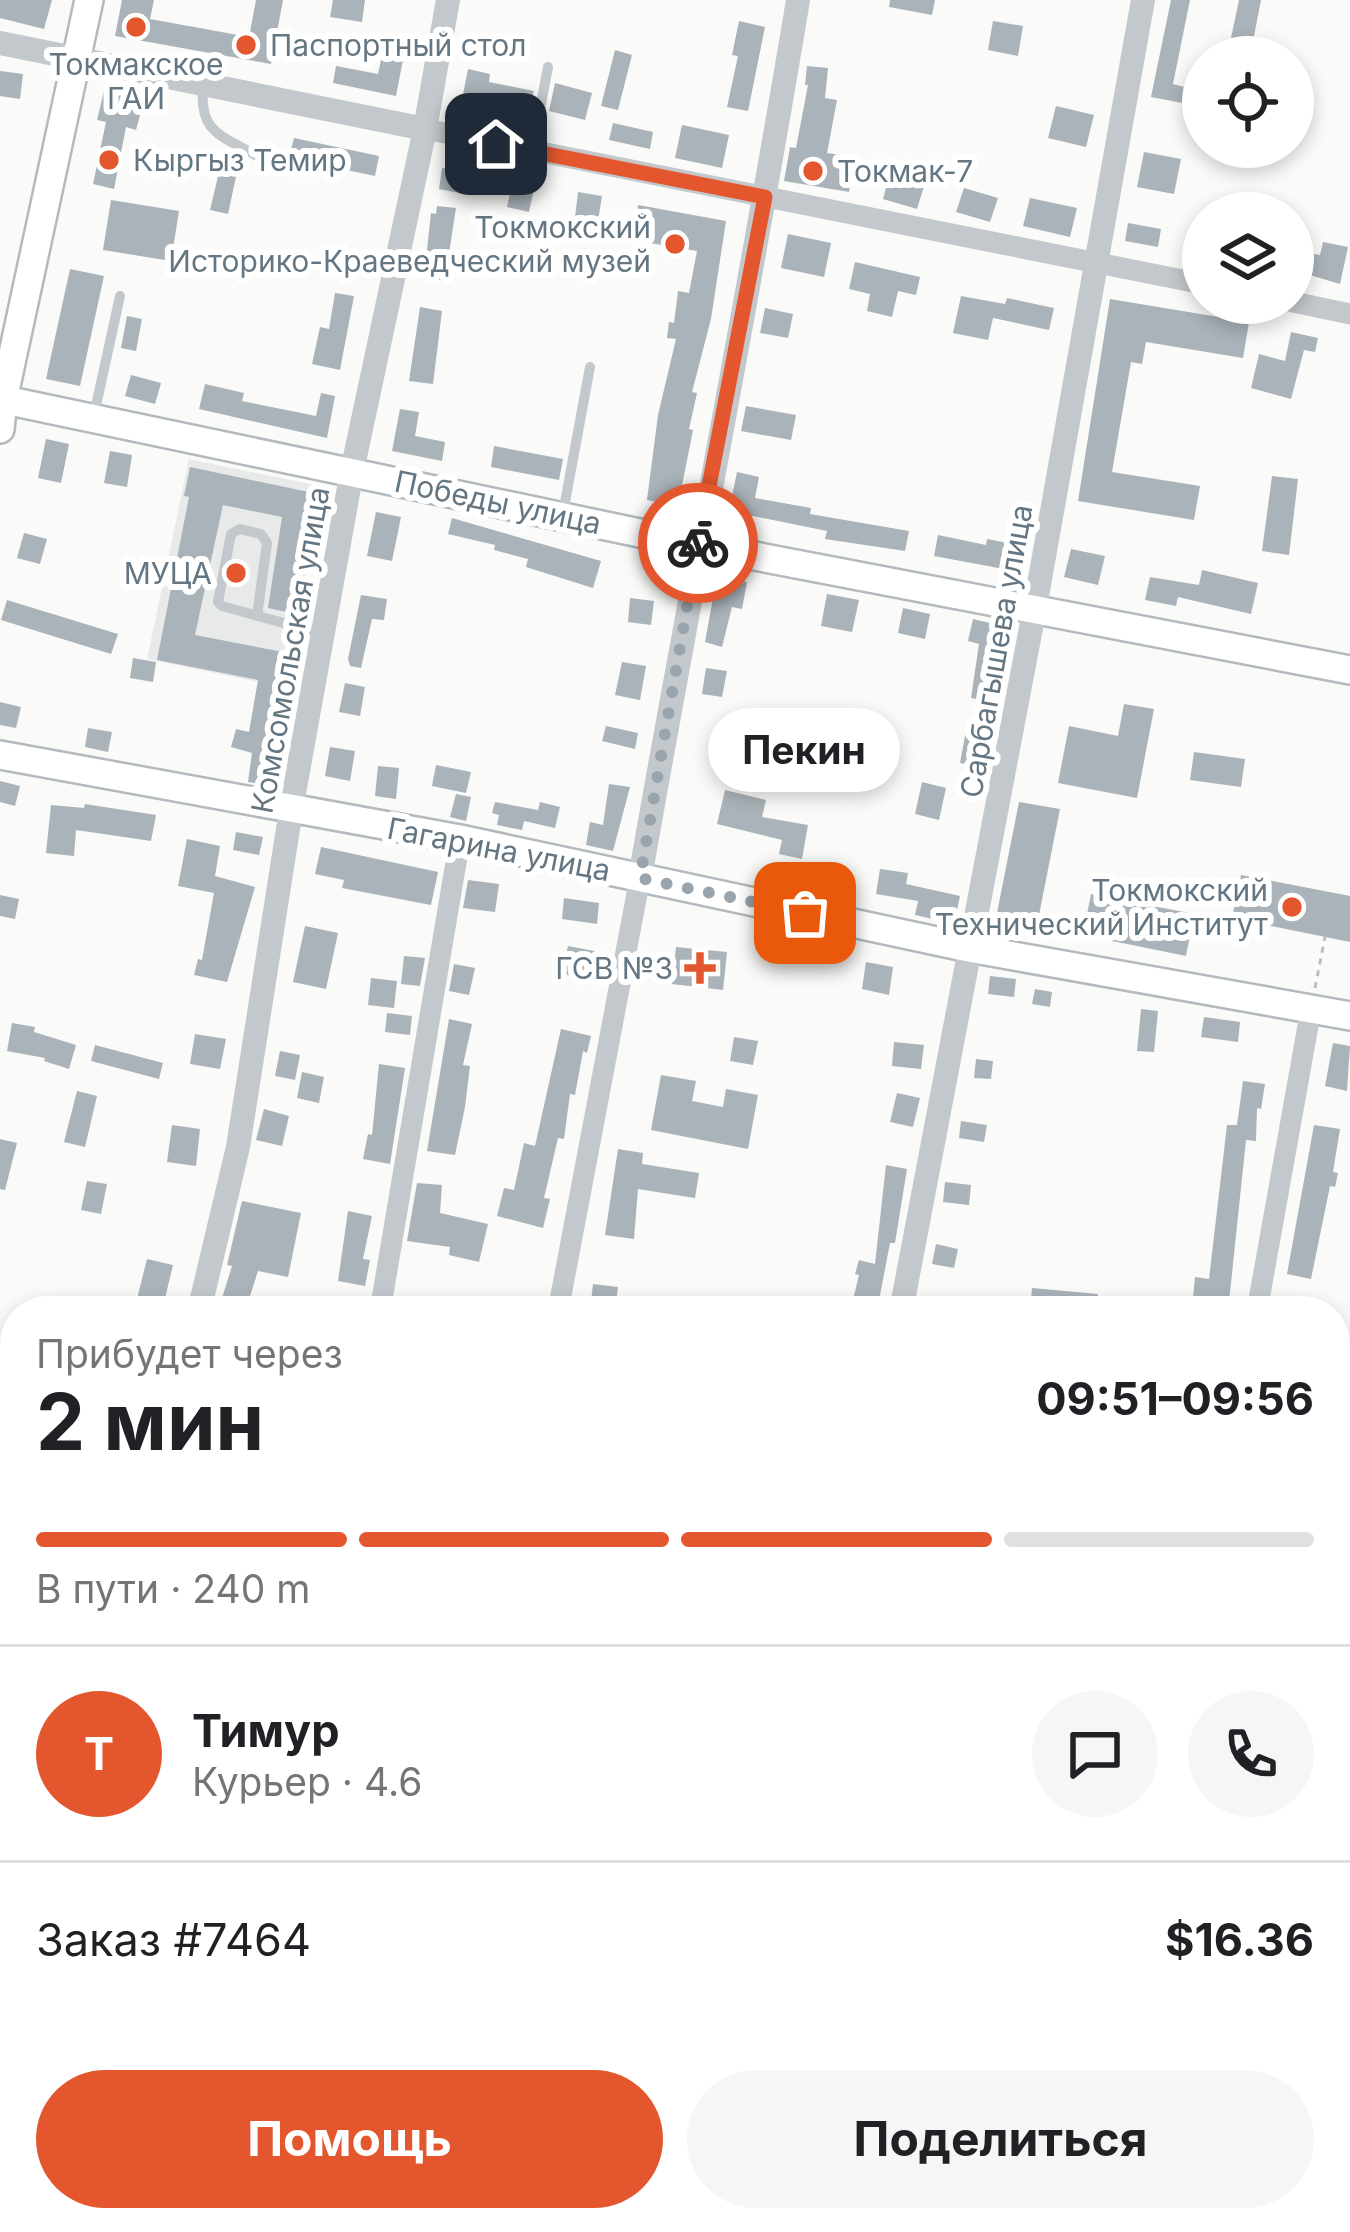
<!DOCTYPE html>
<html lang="ru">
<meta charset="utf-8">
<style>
body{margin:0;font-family:Inter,sans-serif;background:#f6f6f6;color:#202124;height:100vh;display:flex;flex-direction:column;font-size:45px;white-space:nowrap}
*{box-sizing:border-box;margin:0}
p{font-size:39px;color:#757577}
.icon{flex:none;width:66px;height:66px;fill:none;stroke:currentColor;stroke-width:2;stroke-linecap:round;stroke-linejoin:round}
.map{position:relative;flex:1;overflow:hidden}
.drawer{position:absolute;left:0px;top:1296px;width:1350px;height:936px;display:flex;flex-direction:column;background:#fff;border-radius:48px 48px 0 0;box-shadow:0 6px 18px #0003}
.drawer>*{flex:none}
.controls{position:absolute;left:1182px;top:36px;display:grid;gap:24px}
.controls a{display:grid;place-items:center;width:132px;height:132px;border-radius:50%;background:#fff;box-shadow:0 6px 18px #0003;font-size:60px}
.pin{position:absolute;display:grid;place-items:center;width:102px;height:102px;color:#fff;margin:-51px;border-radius:24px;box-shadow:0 6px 18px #0006}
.courier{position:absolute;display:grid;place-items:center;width:120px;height:120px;margin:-60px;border:9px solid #e4572e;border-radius:50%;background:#fff;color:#222;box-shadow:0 3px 15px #0007}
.bubble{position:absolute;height:84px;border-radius:42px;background:#fff;box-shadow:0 6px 18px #0003;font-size:39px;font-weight:700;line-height:84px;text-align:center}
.headline em{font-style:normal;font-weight:700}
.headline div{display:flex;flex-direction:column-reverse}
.headline{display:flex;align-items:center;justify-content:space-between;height:204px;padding:0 36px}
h1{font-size:78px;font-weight:700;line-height:90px}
.bar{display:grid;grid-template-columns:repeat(4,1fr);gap:18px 12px;align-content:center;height:144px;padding:0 36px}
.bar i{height:15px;border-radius:9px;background:#e0e0e0}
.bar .active{background:#e4572e}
.bar p{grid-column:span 4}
.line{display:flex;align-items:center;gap:30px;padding:0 36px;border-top:3px solid #e0e0e0}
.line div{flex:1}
.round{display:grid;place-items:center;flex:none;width:126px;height:126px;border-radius:63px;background:#f6f6f6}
.action{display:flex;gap:24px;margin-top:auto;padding:24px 36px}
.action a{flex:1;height:138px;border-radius:72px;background:#e4572e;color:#fff;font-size:48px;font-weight:700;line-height:138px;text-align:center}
.action a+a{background:#f6f6f6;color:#202124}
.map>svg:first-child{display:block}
.built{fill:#e8e9e9}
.building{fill:#aab3b9}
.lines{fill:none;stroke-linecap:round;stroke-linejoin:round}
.secondary-casing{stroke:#b3babf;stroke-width:32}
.path{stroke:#bbbfc2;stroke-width:3;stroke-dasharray:6 6;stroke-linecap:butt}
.service{stroke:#c3c8cc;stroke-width:10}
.minor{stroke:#c3c8cc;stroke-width:21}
.tertiary{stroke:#c3c8cc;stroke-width:24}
.secondary{stroke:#fff;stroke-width:27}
.done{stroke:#99a4ac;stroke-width:12;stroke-dasharray:0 21.6}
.route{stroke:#e4572e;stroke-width:15}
.poi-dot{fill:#e4572e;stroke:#fff;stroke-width:4.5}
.labels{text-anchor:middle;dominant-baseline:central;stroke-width:12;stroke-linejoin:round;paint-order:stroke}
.poi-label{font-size:30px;fill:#657683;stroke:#fff;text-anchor:end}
.street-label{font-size:30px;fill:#657683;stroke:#fff}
</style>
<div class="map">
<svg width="1350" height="2232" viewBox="0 0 1350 2232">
<rect width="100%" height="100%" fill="#fafaf8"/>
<polygon class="built" points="189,459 324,487 283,687 147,659"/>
<g class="building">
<polygon points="0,0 52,0 44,29 0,18"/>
<polygon points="122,0 154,0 150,19 249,37 256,0 283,0 271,64 115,36"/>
<polygon points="333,0 365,0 362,22 330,17"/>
<polygon points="890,0 935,0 932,15 889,7"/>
<polygon points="1171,0 1190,0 1173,84 1203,92 1203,107 1151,97"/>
<polygon points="1239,0 1261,0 1250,57 1227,57"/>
<polygon points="739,21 765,27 748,111 727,107 738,56 732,55"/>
<polygon points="993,21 1023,26 1018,56 988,50"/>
<polygon points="383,50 404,54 396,96 333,83 336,66 378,74"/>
<polygon points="615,50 632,55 618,110 601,106"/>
<polygon points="807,66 828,68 825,98 837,100 827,153 854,157 849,192 784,181 790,147 796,148 808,85 805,85"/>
<polygon points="468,69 490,74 489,82 534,91 524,122 460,110"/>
<polygon points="0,71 23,74 20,99 0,96"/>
<polygon points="555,83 592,93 585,120 549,111"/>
<polygon points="105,87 145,97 136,130 126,127 114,189 93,184 106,122 97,120"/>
<polygon points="1293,89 1308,92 1300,134 1293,133"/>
<polygon points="1056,106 1094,115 1086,147 1048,138"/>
<polygon points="613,123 653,132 650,149 609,140"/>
<polygon points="682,125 729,135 722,168 675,158"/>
<polygon points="294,138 379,156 375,176 289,158"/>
<polygon points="1144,152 1181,159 1174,194 1137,187"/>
<polygon points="220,168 237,172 228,214 210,210"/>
<polygon points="442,168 462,170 459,193 439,189"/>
<polygon points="890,173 925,183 917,209 883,199"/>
<polygon points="512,184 534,189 529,212 507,207"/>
<polygon points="964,188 998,198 990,222 956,212"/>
<polygon points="578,192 602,196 598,221 575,218"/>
<polygon points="1030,198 1077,208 1070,237 1023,226"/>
<polygon points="111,200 179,211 171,261 103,250"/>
<polygon points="638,205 726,221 711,319 692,392 697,393 689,429 693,430 678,506 647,500 658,415 676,339 667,338 669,322 674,323 678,291 689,293 697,251 632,240"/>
<polygon points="437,206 456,208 448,260 454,261 450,282 424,277 431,213 436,214"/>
<polygon points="1128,223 1161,229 1158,247 1125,241"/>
<polygon points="788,234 831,243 824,277 781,268"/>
<polygon points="1323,242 1348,247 1340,284 1293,270 1293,251 1320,255"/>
<polygon points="855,262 920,277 916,295 898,291 892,317 867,311 870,294 849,289"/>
<polygon points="70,269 104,276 80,386 46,379"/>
<polygon points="335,293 354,296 340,370 312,364 320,327 329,329"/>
<polygon points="961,296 1005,304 1007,298 1054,308 1049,330 993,318 988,340 953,333"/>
<polygon points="1110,299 1249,322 1243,358 1146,342 1142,364 1131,362 1112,472 1200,486 1194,520 1078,501"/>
<polygon points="420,307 442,311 433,384 409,381"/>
<polygon points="765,308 793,314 788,338 760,333"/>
<polygon points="127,316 142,319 136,351 121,348"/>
<polygon points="1291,332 1318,338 1315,352 1304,350 1291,399 1251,388 1259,354 1285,361"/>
<polygon points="131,375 161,383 155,404 125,396"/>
<polygon points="205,384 244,393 242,401 316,416 321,393 335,396 327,438 199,409"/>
<polygon points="746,406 796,415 791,440 741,431"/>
<polygon points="400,409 419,412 415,436 445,442 442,461 392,451"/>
<polygon points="46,439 69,444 61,483 38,478"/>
<polygon points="494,446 563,459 559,480 491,467"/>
<polygon points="110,451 132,455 127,487 104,483"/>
<polygon points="190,467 318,494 292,613 268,608 282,517 223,505 195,635 288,653 266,763 276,764 272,786 248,782 252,753 231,747 236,729 249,732 258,680 157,660 189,497 184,496"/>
<polygon points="737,472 759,477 755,498 811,508 810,514 909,531 905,551 825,539 827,531 729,511"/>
<polygon points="1272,476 1298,479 1289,555 1262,551"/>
<polygon points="376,512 401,517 392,561 367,556"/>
<polygon points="452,518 601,561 593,588 526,567 528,559 494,550 495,545 448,534"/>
<polygon points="24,533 47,539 40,564 17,558"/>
<polygon points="938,535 986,545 987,539 1013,544 1009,570 934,556"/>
<polygon points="1071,549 1105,556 1098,585 1064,577"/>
<polygon points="1202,570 1258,583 1251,614 1178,597 1176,606 1145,600 1150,577 1199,585"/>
<polygon points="717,576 747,582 742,609 732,607 722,647 705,642"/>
<polygon points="827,594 859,600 852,632 821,626"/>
<polygon points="361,595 387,599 384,620 372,619 361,668 350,666 348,659"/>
<polygon points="630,598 654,601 651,625 628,622"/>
<polygon points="7,600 118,634 111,654 1,620"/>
<polygon points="903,608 930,614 925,639 898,633"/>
<polygon points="973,619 1007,627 994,702 971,698 979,644 968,641"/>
<polygon points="133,658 156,662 153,682 130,678"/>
<polygon points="622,662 646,666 640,700 615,695"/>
<polygon points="706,668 727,671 722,697 702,694"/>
<polygon points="345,683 365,687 360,716 339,712"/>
<polygon points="0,702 21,707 16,728 0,725"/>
<polygon points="1124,704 1154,709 1137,798 1058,783 1069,726 1118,736"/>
<polygon points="606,726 638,733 635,749 602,741"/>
<polygon points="88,728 112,732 108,752 85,747"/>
<polygon points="966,731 982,734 977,766 960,763"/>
<polygon points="330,747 355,751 350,781 325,776"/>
<polygon points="1194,752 1245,759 1241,787 1190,780"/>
<polygon points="436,765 471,772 466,793 432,786"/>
<polygon points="378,766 399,768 396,799 375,796"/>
<polygon points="0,781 20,786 15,806 0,802"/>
<polygon points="922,782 946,788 939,820 915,814"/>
<polygon points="609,784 630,787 613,851 586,845 590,822 603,825"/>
<polygon points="725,790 766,800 762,817 808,825 802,859 779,854 782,840 717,824"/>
<polygon points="456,794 471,797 466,821 450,817"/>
<polygon points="495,802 538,810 540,802 560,807 555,828 524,821 522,830 497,825 499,815 492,813"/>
<polygon points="1019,802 1060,809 1037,925 996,918"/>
<polygon points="85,804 156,815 151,841 76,830 74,856 46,853 51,805 84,808"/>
<polygon points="236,832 263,837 259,855 233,850"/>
<polygon points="187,839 220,846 215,876 255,887 227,982 194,975 198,959 202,960 214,893 178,886"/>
<polygon points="321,847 438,872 431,905 342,888 344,880 315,874"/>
<polygon points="805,862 843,870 837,893 800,885"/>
<polygon points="880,869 908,873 906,884 960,896 954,924 915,915 918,901 876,894"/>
<polygon points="1241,875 1350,896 1350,942 1232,918"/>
<polygon points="468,880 499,884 495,912 463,908"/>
<polygon points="1091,894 1194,914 1186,956 1083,935"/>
<polygon points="0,895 19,899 15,919 0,916"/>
<polygon points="564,898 599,903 597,924 562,919"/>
<polygon points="305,926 338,933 326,989 293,982"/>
<polygon points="568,946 600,952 594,981 562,974"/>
<polygon points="676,947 727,952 723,990 672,984"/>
<polygon points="404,956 425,958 420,986 401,984"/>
<polygon points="866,962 893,967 889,995 862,989"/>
<polygon points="454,964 475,968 469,995 449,991"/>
<polygon points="990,976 1016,979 1014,997 988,994"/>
<polygon points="371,978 397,981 394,1008 368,1005"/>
<polygon points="1035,989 1052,992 1050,1007 1032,1004"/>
<polygon points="1141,1009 1158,1011 1154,1052 1137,1051"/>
<polygon points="387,1013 412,1016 410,1035 385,1032"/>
<polygon points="1204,1017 1240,1022 1238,1042 1201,1037"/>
<polygon points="449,1019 472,1024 463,1065 470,1066 465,1107 455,1155 427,1151"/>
<polygon points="12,1023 35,1027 34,1032 76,1045 69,1069 44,1061 45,1058 7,1051"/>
<polygon points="561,1029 591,1036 587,1053 583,1051 575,1095 570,1094 564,1139 558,1138 544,1198 550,1199 543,1228 497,1216 504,1188 514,1190 524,1143 535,1146"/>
<polygon points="195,1034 226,1039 220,1069 190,1064"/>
<polygon points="734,1037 758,1041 753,1065 730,1061"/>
<polygon points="894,1042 924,1045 921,1069 892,1066"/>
<polygon points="1333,1043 1350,1046 1347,1091 1325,1086"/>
<polygon points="95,1045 163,1063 159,1079 91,1061"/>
<polygon points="280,1051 300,1055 295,1080 275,1076"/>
<polygon points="976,1059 993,1061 991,1079 974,1078"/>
<polygon points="379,1064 405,1068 390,1164 363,1159 368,1134 372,1135"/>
<polygon points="302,1072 324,1077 319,1103 297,1098"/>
<polygon points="661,1075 696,1081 692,1101 723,1107 726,1089 758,1095 748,1149 651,1130"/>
<polygon points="1243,1081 1265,1084 1261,1109 1257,1108 1256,1141 1246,1140 1229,1302 1193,1297 1195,1277 1209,1279 1227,1125 1237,1125"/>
<polygon points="77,1091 97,1096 85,1147 64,1142"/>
<polygon points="897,1093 920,1098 913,1127 890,1122"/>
<polygon points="264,1109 289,1116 282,1146 256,1140"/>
<polygon points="961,1121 987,1125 984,1142 959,1138"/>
<polygon points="172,1125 200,1129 196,1166 167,1162"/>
<polygon points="1314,1125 1340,1129 1333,1172 1338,1173 1335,1187 1330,1186 1311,1279 1287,1274"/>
<polygon points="0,1139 17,1143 5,1190 0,1189"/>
<polygon points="618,1149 643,1153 642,1164 699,1173 695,1198 638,1189 634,1239 605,1235"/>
<polygon points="886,1165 907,1169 895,1243 890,1243 877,1311 864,1311 851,1308 859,1275 855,1274 859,1260 875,1264"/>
<polygon points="87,1181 107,1184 101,1214 81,1210"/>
<polygon points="945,1182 971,1185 969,1205 943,1202"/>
<polygon points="417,1183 442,1185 440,1213 488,1224 479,1262 449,1255 450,1247 407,1241"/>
<polygon points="242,1201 301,1213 288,1277 258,1271 249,1299 243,1297 241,1311 218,1311 232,1266 227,1265"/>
<polygon points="348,1211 372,1216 363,1259 370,1260 365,1286 338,1281"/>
<polygon points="936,1244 958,1249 954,1268 932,1264"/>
<polygon points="147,1259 173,1265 162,1311 134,1311"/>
<polygon points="593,1284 618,1287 615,1311 590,1311"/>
<polygon points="1032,1288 1098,1294 1096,1311 1030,1311"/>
<polygon points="1335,1427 1350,1430 1350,1449 1335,1445"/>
<polygon points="0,1452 15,1455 15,1486 0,1484"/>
<polygon points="0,1541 15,1544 15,1576 0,1574"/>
<polygon points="1335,1614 1350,1618 1350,1665 1335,1661"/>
<polygon points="0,1941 15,1945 15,1965 6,2005 0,2004"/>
<polygon points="440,2217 468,2217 466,2232 437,2232"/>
<polygon points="744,2217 774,2217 772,2232 742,2232"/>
</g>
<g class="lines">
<g class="secondary-casing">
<g id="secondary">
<polyline points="0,399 697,545 1350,670"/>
<polyline points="0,429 3,400 89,0"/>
<polyline points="0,755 460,839 969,948 1350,1016"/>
</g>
</g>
<polyline class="path" points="1315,988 1325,937"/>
<g class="service">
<path d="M 203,87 C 199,133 221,135 257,156"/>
<polyline points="532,151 548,67"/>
<polyline points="94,415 120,296"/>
<polyline points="563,513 590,367"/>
<polyline points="257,616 267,543 261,534 240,529 231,534 218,602 222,606 320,633"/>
</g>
<g class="minor">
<polyline points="425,129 1203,284"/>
<polyline points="1293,302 1350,314"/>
<polyline points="902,1304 930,1311"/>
<polyline points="380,1311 460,839"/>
<polyline points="558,1311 640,878"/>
<polyline points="1257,1311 1311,1009"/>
<polyline points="0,1394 14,1331"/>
<polyline points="1335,1394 1350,1397"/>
<polyline points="0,1515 15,1518"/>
<polyline points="1335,1761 1350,1765"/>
<polyline points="197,2218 197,2217"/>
<polyline points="385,2232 387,2217"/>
<polyline points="883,2232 886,2217"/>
<polyline points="1065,2232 1068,2217"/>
<polyline points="1224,2232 1226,2217"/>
</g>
<g class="tertiary">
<polyline points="0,43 425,129"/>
<path d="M 640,878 C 691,585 750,293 798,0"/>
<polyline points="199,1311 238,1147 291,810 352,471 425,129 448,0"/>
<polyline points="901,1311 1035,607 1143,0"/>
<polyline points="0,2188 15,2121"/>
<polyline points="718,2232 721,2217"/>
</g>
<use href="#secondary" class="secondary"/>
</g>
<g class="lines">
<polyline class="done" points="698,543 640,878 805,913"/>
<polyline class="route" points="496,144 765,197 698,543"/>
</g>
<g class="poi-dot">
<circle cx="136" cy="27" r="12"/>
<circle cx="246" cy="45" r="12"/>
<circle cx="109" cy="160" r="12"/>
<circle cx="813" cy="171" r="12"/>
<circle cx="675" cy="244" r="12"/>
<circle cx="236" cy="573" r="12"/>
<circle cx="1292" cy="907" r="12"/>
<path d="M694 950h12v12h12v12h-12v12h-12v-12h-12v-12h12z"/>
</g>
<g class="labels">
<g class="poi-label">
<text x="270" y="45" text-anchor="start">Паспортный стол</text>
<text x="136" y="64" text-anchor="middle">Токмакское<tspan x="136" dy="34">ГАИ</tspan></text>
<text x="133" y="160" text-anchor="start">Кыргыз Темир</text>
<text x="837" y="171" text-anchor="start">Токмак-7</text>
<text x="651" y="227">Токмокский<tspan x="651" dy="34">Историко-Краеведческий музей</tspan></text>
<text x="212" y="573">МУЦА</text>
<text x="1268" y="890">Токмокский<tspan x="1268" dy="34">Технический Институт</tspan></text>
<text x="673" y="968">ГСВ №3</text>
</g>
<g class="street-label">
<text transform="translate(498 502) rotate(12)">Победы улица</text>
<text transform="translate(290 650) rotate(-80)">Комсомольская улица</text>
<text transform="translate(996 651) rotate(-80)">Сарбагышева улица</text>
<text transform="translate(499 849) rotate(11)">Гагарина улица</text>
</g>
</g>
</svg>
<div class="controls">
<a><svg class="icon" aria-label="locate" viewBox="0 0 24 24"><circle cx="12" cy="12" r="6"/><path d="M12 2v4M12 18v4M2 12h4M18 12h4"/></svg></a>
<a><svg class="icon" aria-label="layers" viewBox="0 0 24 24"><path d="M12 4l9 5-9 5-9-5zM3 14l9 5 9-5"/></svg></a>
</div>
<div class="pin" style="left:805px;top:913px;background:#ea580c"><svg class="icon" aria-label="bag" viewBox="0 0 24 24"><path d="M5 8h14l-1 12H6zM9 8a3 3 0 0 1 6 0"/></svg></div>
<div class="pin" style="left:496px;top:144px;background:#1f2937"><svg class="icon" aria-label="home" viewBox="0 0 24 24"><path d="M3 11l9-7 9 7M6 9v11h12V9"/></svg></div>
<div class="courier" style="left:698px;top:543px"><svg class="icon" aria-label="bike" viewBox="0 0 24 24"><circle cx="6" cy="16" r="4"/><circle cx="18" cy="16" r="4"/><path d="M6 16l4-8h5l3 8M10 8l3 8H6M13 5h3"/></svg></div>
<div class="bubble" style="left:708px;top:708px;width:192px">Пекин</div>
<section class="drawer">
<div class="headline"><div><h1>2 мин</h1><p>Прибудет через</p></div><em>09:51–09:56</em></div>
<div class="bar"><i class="active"></i><i class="active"></i><i class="active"></i><i></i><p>В пути · 240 m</p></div>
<div class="line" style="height:216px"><b class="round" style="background:#e4572e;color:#fff">Т</b><div><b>Тимур</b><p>Курьер · 4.6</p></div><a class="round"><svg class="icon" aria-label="chat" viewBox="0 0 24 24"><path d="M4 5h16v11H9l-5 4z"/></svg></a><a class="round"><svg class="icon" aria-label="phone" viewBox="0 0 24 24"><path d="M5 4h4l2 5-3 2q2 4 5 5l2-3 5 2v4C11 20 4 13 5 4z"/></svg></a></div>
<div class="line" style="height:156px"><div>Заказ #7464</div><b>$16.36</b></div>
<div class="action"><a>Помощь</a><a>Поделиться</a></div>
</section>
</div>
